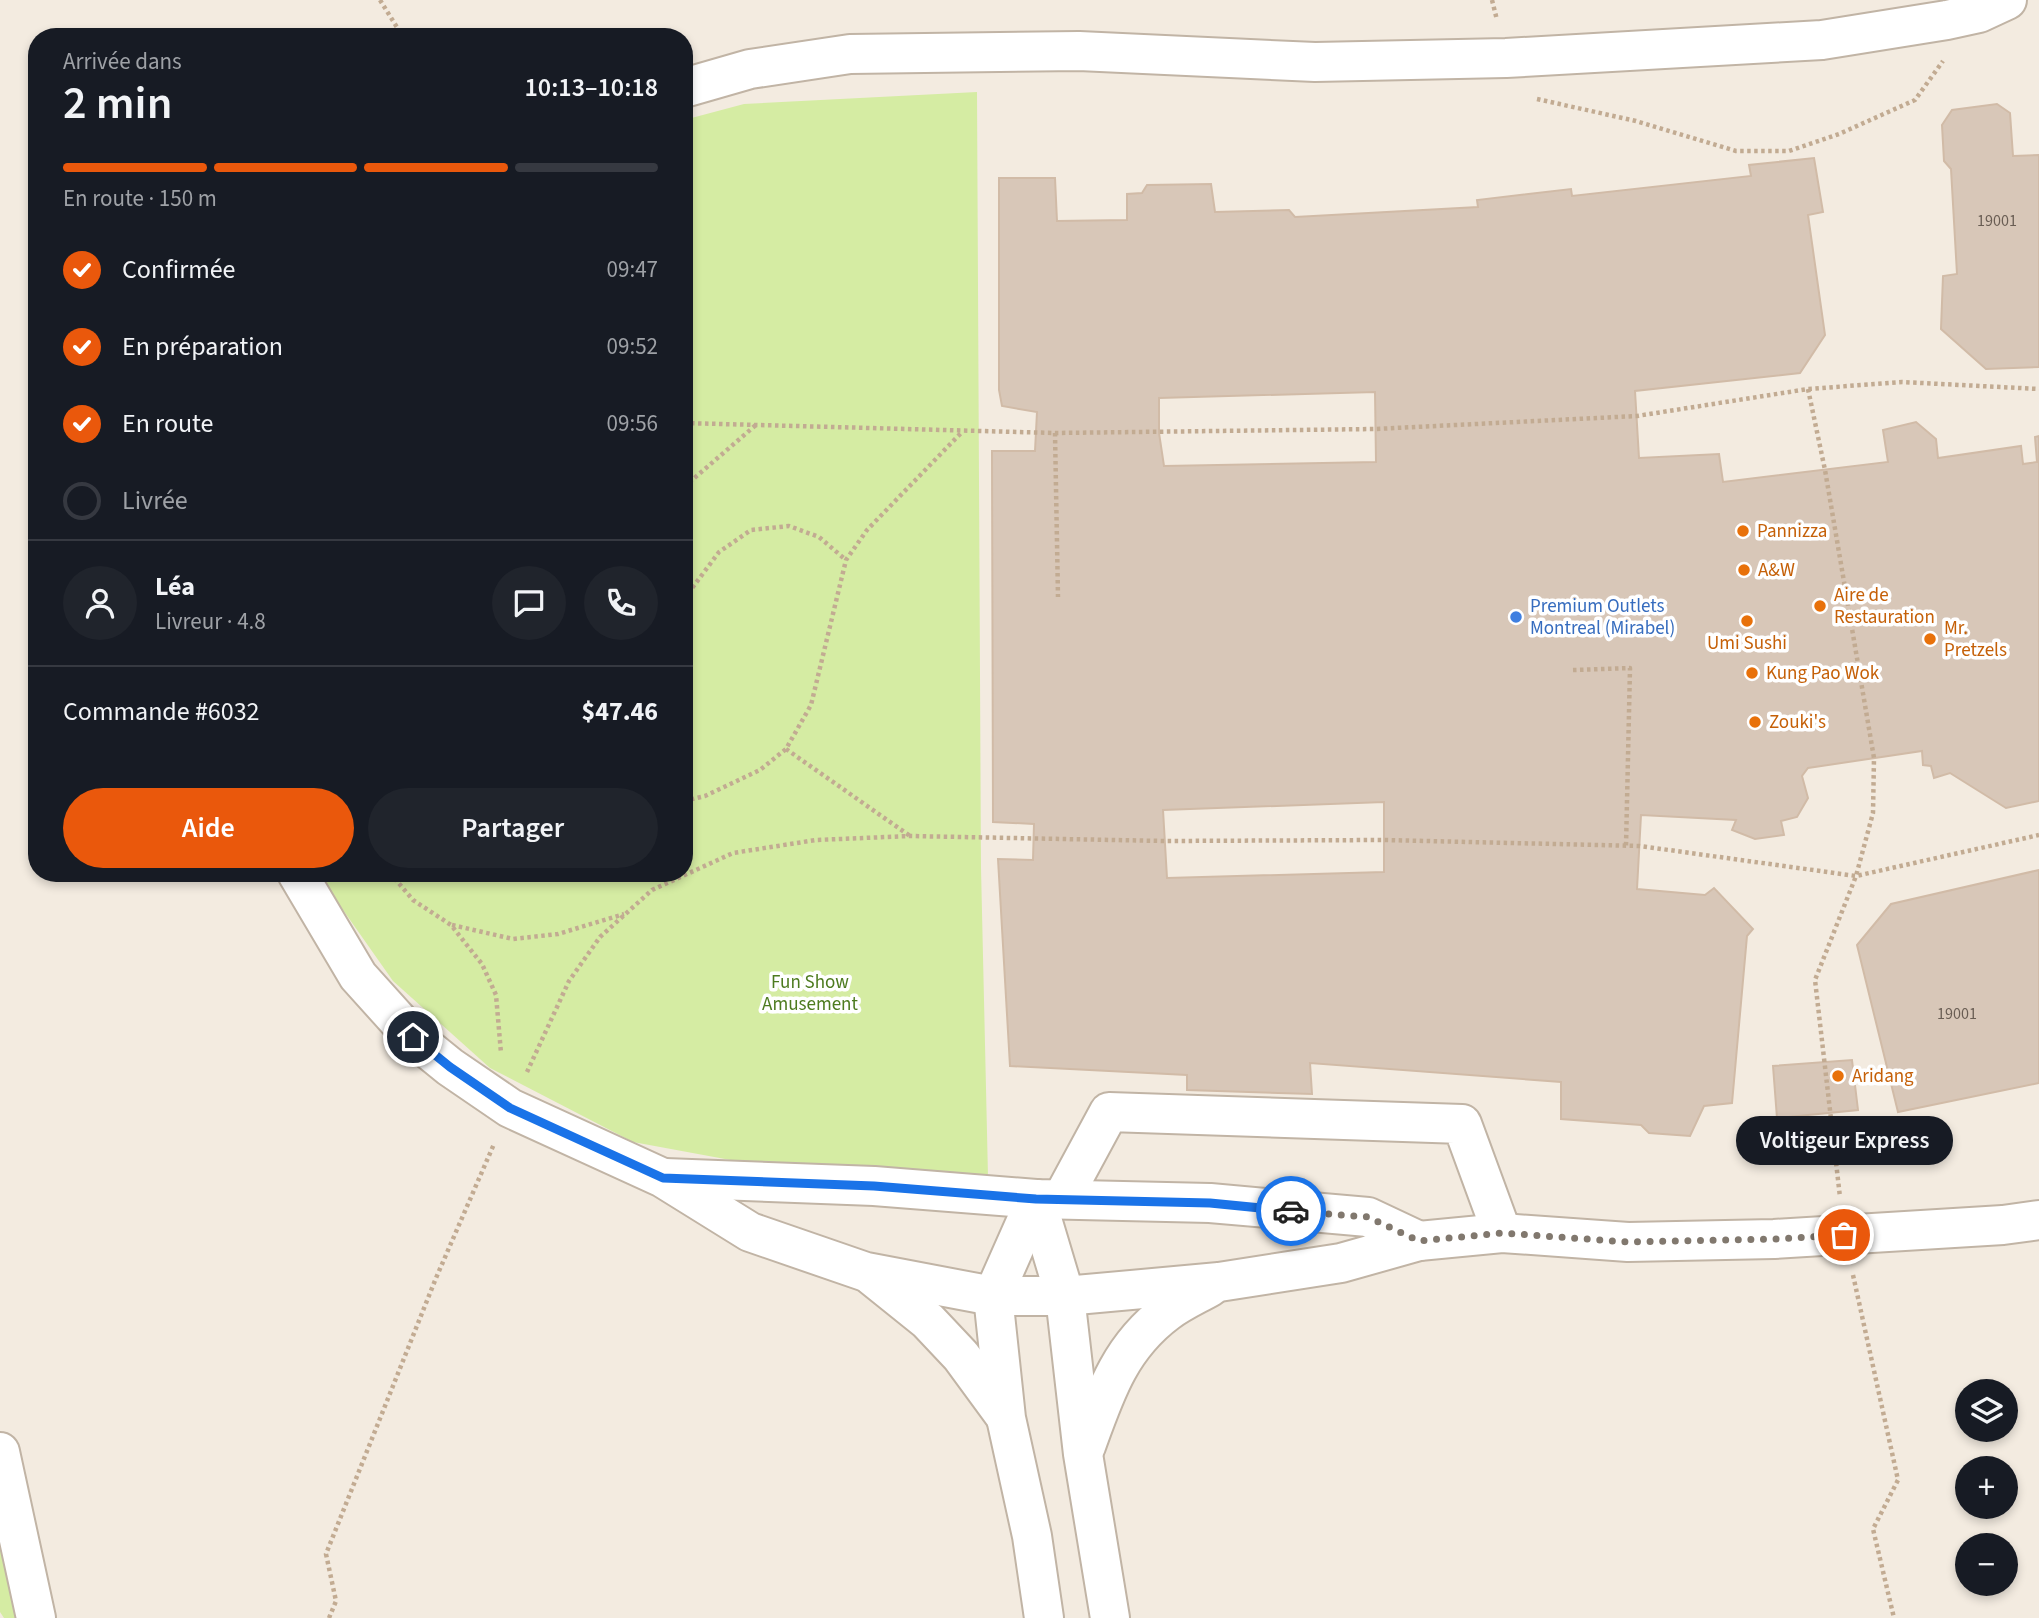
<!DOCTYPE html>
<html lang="fr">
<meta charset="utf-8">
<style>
body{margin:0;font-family:"Source Sans 3",sans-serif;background:#20242c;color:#f1f3f6;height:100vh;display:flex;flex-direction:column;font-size:26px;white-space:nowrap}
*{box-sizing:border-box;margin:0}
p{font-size:23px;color:#9ea1a6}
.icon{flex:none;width:38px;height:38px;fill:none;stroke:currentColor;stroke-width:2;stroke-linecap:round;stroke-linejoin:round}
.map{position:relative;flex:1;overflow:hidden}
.side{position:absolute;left:28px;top:28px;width:665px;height:854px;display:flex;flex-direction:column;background:#171b24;border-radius:28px;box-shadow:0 4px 10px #0003}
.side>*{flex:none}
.buttons{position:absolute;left:1955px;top:1379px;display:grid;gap:14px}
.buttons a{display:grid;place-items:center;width:63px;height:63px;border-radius:50%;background:#171b24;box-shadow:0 4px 10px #0003;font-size:35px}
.pin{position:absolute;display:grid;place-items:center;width:60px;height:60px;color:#fff;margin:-30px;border:4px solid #fff;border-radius:50%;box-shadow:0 2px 7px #0007}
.courier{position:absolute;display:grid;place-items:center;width:70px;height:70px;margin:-35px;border:5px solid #1a73e8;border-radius:50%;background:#fff;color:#222;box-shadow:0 2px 9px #0007}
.bubble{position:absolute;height:49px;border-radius:24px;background:#171b24;box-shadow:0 4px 10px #0003;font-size:23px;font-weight:600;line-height:49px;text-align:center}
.head em{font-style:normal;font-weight:600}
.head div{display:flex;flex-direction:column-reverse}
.head{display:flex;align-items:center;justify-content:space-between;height:119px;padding:0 35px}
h1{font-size:46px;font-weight:600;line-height:52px}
.bar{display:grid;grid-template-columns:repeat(4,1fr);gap:10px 7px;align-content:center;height:84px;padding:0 35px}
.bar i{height:9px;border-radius:5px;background:#363941}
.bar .current{background:#ea580c}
.bar p{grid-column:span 4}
.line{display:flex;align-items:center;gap:18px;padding:0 35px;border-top:2px solid #363941}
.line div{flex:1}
.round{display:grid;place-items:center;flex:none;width:74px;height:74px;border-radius:37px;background:#20242c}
ol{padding:0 35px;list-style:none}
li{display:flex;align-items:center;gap:21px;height:77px}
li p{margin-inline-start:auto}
li .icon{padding:7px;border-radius:50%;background:#ea580c;color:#fff;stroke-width:4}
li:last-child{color:#9ea1a6}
li i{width:38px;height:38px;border:4px solid #363941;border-radius:50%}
.primary-button{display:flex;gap:14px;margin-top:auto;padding:14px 35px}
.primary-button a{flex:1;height:80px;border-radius:42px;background:#ea580c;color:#fff;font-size:28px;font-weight:600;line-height:80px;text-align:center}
.primary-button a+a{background:#20242c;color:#f1f3f6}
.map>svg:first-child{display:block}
.green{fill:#d5eca3}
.building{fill:#d8c7b8;stroke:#d1bba7;stroke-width:2;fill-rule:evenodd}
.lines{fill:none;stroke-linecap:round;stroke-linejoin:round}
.minor-casing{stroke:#c1b4a5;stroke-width:42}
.path{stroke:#c2ab92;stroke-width:4.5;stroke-dasharray:3.5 3.5;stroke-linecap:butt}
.minor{stroke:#fff;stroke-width:38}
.done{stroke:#81786e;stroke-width:7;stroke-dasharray:0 12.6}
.route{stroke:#1a73e8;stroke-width:9}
.food-dot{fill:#e8710a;stroke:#fff;stroke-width:2.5}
.shop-dot{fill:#3f7fe0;stroke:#fff;stroke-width:2.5}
.labels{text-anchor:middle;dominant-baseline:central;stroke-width:7;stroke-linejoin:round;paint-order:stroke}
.number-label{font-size:16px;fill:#695d53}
.food-label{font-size:19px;fill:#c56008;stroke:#fff;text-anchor:start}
.shop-label{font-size:19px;fill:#366cbe;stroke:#fff;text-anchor:start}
.park-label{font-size:19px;fill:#4d7b1f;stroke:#fff}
</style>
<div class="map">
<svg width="2039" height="1618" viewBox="0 0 2039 1618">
<rect width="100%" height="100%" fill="#f3ebe0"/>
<g class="green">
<polygon points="977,92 981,868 988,1176 763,1166 633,1142 490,1068 393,981 317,873 684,873 684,120 744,104"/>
<polygon points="0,1545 6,1556 22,1618 4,1618 0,1612"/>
</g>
<g class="building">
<polygon points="1997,104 2010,113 2013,156 2039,155 2039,367 1986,369 1941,329 1943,276 1957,274 1951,169 1944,161 1942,125 1952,110"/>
<path d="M 1814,158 L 1823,212 L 1808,215 L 1825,335 L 1800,373 L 1635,391 L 1639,458 L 1719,454 L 1723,482 L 1888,462 L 1883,430 L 1916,422 L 1936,439 L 1938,458 L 2021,446 L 2023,464 L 2037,462 L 2035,437 L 2039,436 L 2039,801 L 2006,808 L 1950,773 L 1934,778 L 1931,766 L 1923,765 L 1922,751 L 1808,768 L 1802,776 L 1808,798 L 1797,817 L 1781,821 L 1784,835 L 1755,839 L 1732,830 L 1736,820 L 1641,815 L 1637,889 L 1705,895 L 1714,888 L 1753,929 L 1747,936 L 1732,1103 L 1704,1106 L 1690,1136 L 1649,1133 L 1641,1125 L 1561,1119 L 1561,1082 L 1310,1063 L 1312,1094 L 1187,1090 L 1187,1075 L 1010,1066 L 998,859 L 1033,860 L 1034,824 L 993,822 L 992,451 L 1035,451 L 1037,412 L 1002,406 L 999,390 L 999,178 L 1055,178 L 1057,221 L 1127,220 L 1127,194 L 1142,193 L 1147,185 L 1211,184 L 1215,212 L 1289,210 L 1295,217 L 1478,207 L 1477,200 L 1571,189 L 1572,196 L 1751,176 L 1749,165 ZM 1375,392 L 1376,462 L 1164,466 L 1159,433 L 1159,398 ZM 1384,802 L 1384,872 L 1167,878 L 1163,810 Z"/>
<polygon points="2039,870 2039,1083 1898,1112 1857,945 1891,904"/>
<polygon points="1852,1060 1858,1110 1777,1118 1773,1066"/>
</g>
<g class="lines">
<g class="minor-casing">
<g id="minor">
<polyline points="684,88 750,69 850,54 1079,51 1315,62 1506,58 1822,40 1947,20 1979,13 2007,0"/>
<polyline points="297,873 358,976 413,1037 450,1067 510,1108 663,1178 750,1232 866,1272 993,1296 1065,1296 1219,1282 1341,1263 1419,1241 1502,1233 1628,1242 1774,1239 2003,1225 2039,1220"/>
<polyline points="665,1178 874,1186 1036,1199 1210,1203 1368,1217 1419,1241"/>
<polyline points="1036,1199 993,1296 1006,1418 1032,1536 1044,1618"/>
<polyline points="1036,1199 1065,1296 1083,1454 1110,1618"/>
<polyline points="1062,1199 1109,1112 1462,1124 1502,1233"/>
<polyline points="872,1276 928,1321 961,1356 1005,1416"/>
<path d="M 1086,1446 C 1105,1393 1120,1347 1167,1312 C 1180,1302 1196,1295 1210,1287"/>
<polyline points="0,1452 36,1618"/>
</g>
</g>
<g class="path">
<polyline points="380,0 403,37"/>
<polyline points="1492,0 1497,20"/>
<polyline points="1537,99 1636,121 1736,151 1789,151 1839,134 1915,100 1943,61"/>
<polyline points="1808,389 1825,470 1874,758 1873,813 1856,876 1815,980 1840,1197"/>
<polyline points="684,423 1055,433 1375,429 1637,416 1808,389 1902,382 2039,389"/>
<polyline points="1055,433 1058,597"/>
<polyline points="684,487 757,424"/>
<polyline points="684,599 719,552 751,530 789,526 819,537 846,560"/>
<polyline points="1573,670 1630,668 1626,846"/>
<polyline points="786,749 910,836"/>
<polyline points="684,801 705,796 760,770 786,749 811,705 846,560 867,530 962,432"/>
<polyline points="390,873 413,900 451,925 482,964 496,995 501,1053"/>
<polyline points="452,925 513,939 558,934 624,914"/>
<polyline points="527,1072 569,981 600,937 652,890 733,853 816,840 910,836 1165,841 1384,840 1640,846 1856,876 2039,835"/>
<polyline points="1853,1275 1898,1480 1873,1529 1894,1618"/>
<polyline points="329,1618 336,1601 326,1554 436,1278 494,1144"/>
</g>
<use href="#minor" class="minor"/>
</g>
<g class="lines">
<polyline class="done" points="1291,1211 1368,1217 1419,1241 1502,1233 1628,1242 1774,1239 1844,1235"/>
<polyline class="route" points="413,1037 450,1067 510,1108 663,1178 874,1186 1036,1199 1210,1203 1291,1211"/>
</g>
<g class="food-dot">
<circle cx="1743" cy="531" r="7"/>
<circle cx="1744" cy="570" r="7"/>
<circle cx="1820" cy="606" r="7"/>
<circle cx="1747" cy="621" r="7"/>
<circle cx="1930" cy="639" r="7"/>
<circle cx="1752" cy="673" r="7"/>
<circle cx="1755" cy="722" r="7"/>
<circle cx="1838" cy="1076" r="7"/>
</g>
<circle class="shop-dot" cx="1516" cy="617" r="7"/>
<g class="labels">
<g class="number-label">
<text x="1997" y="221">19001</text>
<text x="1957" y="1014">19001</text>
</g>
<g class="food-label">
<text x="1757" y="531">Pannizza</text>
<text x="1758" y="570">A&amp;W</text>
<text x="1834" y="595">Aire de<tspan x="1834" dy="22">Restauration</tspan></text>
<text x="1944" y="628">Mr.<tspan x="1944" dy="22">Pretzels</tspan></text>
<text x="1747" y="643" text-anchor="middle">Umi Sushi</text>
<text x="1766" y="673">Kung Pao Wok</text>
<text x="1769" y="722">Zouki's</text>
<text x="1852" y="1076">Aridang</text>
</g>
<g class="shop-label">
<text x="1530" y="606">Premium Outlets<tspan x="1530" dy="22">Montreal (Mirabel)</tspan></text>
</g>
<g class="park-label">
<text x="810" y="982">Fun Show<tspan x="810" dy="22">Amusement</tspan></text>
</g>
</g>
</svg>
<div class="buttons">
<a><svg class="icon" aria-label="layers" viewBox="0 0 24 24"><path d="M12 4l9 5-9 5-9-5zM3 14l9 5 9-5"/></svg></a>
<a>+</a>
<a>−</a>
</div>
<div class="pin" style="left:1844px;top:1235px;background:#ea580c"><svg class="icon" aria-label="bag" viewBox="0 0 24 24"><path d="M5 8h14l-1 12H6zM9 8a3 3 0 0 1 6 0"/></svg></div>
<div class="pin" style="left:413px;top:1037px;background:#1f2937"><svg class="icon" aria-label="home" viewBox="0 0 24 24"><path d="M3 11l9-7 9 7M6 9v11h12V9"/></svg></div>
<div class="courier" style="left:1291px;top:1211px"><svg class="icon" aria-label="car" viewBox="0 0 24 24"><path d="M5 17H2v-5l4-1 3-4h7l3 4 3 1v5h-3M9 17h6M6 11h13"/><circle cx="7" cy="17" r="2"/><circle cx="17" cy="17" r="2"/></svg></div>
<div class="bubble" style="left:1736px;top:1116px;width:217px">Voltigeur Express</div>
<section class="side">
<div class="head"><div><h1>2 min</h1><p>Arrivée dans</p></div><em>10:13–10:18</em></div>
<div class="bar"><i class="current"></i><i class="current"></i><i class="current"></i><i></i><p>En route · 150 m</p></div>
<ol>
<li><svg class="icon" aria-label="check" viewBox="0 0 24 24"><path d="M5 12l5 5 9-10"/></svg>Confirmée<p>09:47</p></li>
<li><svg class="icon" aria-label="check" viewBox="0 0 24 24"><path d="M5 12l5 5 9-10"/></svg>En préparation<p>09:52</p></li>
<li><svg class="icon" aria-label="check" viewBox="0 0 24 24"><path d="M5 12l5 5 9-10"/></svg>En route<p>09:56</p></li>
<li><i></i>Livrée</li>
</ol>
<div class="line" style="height:126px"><a class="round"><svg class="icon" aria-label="person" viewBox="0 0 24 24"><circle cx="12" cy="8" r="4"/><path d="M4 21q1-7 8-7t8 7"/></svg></a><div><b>Léa</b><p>Livreur · 4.8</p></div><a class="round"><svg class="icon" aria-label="chat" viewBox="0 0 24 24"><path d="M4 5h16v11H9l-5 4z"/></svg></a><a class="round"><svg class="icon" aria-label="phone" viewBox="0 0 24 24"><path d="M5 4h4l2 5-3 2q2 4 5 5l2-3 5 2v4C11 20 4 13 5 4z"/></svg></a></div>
<div class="line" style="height:91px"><div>Commande #6032</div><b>$47.46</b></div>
<div class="primary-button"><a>Aide</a><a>Partager</a></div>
</section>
</div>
